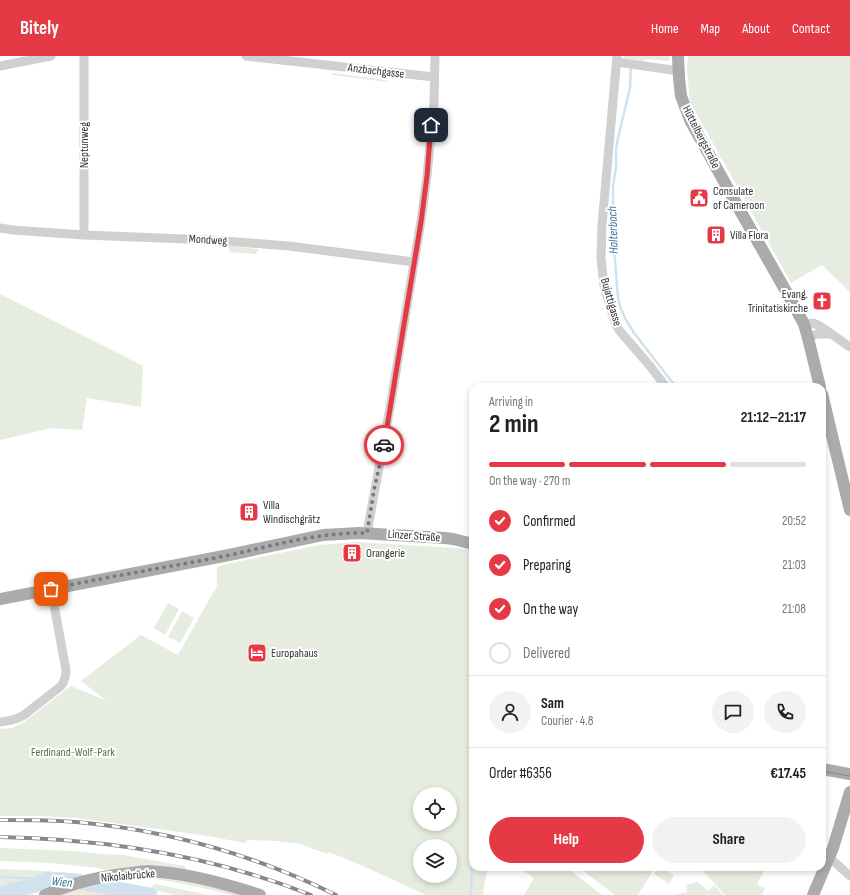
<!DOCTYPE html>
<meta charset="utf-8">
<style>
body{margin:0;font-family:"Sofia Sans Condensed",sans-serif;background:#f2f2f2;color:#222;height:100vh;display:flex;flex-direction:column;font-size:15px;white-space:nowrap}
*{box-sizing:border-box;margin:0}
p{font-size:13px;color:#767676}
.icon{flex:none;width:22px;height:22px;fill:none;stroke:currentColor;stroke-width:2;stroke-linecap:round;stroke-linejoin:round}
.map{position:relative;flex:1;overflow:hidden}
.sheet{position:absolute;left:469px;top:327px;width:357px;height:488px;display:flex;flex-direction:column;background:#fff;border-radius:12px;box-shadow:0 2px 6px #0003}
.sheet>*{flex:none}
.controls{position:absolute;left:413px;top:731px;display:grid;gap:8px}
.controls a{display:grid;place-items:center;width:44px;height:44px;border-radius:50%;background:#fff;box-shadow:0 2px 6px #0003;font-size:20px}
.pin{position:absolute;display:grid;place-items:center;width:34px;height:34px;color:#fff;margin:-17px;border-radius:8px;box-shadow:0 2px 6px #0006}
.courier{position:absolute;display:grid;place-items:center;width:40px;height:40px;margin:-20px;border:3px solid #e63946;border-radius:50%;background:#fff;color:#222;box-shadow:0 1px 5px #0007}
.headline em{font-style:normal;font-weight:700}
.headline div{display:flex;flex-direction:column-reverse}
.headline{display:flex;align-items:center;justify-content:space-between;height:68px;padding:0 20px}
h1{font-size:26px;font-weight:700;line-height:30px}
.bar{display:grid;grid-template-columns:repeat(4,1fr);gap:6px 4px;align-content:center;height:48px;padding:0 20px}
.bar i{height:5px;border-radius:3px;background:#e0e0e0}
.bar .active{background:#e63946}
.bar p{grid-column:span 4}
.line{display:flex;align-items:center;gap:10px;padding:0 20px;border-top:1px solid #e0e0e0}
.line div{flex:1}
.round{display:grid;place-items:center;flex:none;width:42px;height:42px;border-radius:21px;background:#f2f2f2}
ol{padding:0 20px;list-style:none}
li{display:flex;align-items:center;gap:12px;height:44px}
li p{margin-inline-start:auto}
li .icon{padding:4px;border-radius:50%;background:#e63946;color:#fff;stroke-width:4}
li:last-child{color:#767676}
li i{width:22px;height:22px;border:2px solid #e0e0e0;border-radius:50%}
.action{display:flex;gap:8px;margin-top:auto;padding:8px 20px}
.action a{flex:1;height:46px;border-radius:24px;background:#e63946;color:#fff;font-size:16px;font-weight:700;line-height:46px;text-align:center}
.action a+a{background:#f2f2f2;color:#222}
header{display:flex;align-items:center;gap:24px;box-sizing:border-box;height:56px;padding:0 20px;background:#e63946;color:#fff}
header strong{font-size:19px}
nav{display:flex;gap:22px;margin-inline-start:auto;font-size:14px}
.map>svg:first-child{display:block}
.green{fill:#e6ecdf;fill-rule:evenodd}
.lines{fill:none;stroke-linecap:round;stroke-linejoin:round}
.stream{stroke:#cfe2ee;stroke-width:2.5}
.river{stroke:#cfe2ee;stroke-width:15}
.minor{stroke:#d0d0d0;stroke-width:9}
.major{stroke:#ababab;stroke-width:12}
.tram{stroke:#888;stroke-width:1}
.rail-casing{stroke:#888;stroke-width:4}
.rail{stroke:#fff;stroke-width:2.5;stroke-dasharray:8;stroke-linecap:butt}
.done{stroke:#7a7a7a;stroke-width:4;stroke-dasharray:0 7.2}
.route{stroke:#e63946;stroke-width:5}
.labels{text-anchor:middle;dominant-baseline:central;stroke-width:4;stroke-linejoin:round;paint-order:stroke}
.street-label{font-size:12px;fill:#333;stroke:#fff}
.poi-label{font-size:12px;fill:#333;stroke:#fff;text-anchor:start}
.park-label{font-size:12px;fill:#56703f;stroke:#fff}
.water-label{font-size:13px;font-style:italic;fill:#3f7597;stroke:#fff}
</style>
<header>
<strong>Bitely</strong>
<nav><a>Home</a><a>Map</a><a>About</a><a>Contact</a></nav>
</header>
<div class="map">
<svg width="850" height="839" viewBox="0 0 850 839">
<rect width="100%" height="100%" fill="#fff"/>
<g class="green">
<polygon points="624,0 669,0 669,5 644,3 644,5 624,2"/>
<polygon points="688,0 850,0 850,236 822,209 791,227 790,225 695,55 690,46 687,13"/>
<polygon points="332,17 387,24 387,26 332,19"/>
<polygon points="228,190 259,193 256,198 230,196"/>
<polygon points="0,238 143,310 141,351 87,342 82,374 52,372 0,384"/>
<path d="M 355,486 L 456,492 L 469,493 L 473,495 L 473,811 L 487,811 L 483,839 L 426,839 L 363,810 L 329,796 L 327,798 L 300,788 L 277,785 L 247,784 L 246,787 L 201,779 L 77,762 L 40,760 L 0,760 L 0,673 L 12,672 L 24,666 L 71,630 L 107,645 L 81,625 L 141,579 L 178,599 L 217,530 L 217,511 L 231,507 L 320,489 ZM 420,738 L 450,738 L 450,768 L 420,768 ZM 420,790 L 450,790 L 450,820 L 420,820 Z"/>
<polygon points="168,547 179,553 165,579 154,572"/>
<polygon points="182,555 194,562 180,587 168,581"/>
<polygon points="0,792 73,795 101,798 123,799 184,810 195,827 245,839 232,839 194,830 97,812 51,807 0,805"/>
<polygon points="518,811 566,811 602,839 524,839 534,822"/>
<polygon points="578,811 655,811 638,839 615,839"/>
<polygon points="659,811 661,811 674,819 669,828 654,818"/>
<polygon points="696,811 766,811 757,828 765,832 762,839 725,839 705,817"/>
<polygon points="0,813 26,814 84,818 58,826 30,839 0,839"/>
<polygon points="697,826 709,835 714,829 723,839 675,839 678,837 678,838 687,836 686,829"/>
<polygon points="155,828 208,839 175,839 150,833"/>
<polygon points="83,830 127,839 56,839"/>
</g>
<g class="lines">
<g class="stream">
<polyline points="631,10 630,32 618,82 616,94 616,111 613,130 613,153 611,167 611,175 615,204 618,242 621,253 626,264 634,277 676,331"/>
<polyline points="0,821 47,823"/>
<polyline points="471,839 472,802 473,795"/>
</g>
<polyline class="river" points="0,838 35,829 47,823 76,825 150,839"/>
<g class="minor">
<polyline points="246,0 434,21"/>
<polyline points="617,0 602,169 601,202 604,230 616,269 619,274 650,310 666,331"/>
<polyline points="617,6 679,15"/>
<polyline points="0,10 51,0"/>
<polyline points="0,172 13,174 84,179 211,184 289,190 414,206"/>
<polyline points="84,179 84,0"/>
<polyline points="804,268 813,267 820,270 850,291"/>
<polyline points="808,282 817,278 831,278"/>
<polyline points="367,477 391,346 421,165 427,120 434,46 435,0"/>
<path d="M 0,666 C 9,665 16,664 24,659 L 61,630 C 65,625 66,621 66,614 L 51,533"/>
<polyline points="829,801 850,820"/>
</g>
<g class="major">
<polyline points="678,0 679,22 681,40 690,64 742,158 787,237 804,268 808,282 820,331"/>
<polyline points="822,338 850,454"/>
<polyline points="0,543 229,499 323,479 359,477 445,482 453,483 473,488"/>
<polyline points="822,713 850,718"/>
<path d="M 45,839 C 72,827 101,820 131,817 C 137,816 143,815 149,815 C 186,817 224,827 260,839"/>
<polyline points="813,839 833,792 850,736"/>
</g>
<polyline class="tram" points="822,715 850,720"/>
<g class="rail-casing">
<g id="rail">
<path d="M 0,764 C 25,764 51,764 76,766 C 167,774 255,799 336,839"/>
<path d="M 0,781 C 105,783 213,800 311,839"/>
</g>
</g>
<use href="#rail" class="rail"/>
</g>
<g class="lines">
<path class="done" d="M 51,533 C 110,520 170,511 230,499 C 276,489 319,476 367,477 L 374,434 L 384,389"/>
<polyline class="route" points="384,389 421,166 427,120 431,69"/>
</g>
<defs>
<g id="civic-square" transform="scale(1)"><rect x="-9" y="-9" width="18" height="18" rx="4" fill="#e63946" stroke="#fff"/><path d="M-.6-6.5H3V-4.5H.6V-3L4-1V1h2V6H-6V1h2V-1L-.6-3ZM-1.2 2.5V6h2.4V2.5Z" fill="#fff"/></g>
<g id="building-square" transform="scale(1)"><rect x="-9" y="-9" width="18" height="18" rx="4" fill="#e63946" stroke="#fff"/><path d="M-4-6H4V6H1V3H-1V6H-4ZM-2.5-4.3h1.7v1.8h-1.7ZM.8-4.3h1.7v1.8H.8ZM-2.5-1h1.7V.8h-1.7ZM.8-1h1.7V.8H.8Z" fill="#fff"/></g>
<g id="church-square" transform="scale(1)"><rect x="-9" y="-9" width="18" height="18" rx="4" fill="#e63946" stroke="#fff"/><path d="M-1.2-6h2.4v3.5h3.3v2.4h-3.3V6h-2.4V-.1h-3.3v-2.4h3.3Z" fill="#fff"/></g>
<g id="hotel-square" transform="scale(1)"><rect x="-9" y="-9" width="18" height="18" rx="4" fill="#e63946" stroke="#fff"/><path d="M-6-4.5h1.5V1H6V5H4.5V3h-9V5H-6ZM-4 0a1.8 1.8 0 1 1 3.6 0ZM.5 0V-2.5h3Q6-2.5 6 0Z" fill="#fff"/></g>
</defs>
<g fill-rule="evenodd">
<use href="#civic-square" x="699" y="142"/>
<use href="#building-square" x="716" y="179"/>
<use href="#church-square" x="822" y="245"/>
<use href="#building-square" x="249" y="456"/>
<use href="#building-square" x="352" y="497"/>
<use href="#hotel-square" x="257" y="597"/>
</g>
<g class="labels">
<g class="street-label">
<text transform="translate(376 15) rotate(7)">Anzbachgasse</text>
<text transform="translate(701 81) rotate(63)">Hüttelbergstraße</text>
<text transform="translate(84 89) rotate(-90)">Neptunweg</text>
<text transform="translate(208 184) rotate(3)">Mondweg</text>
<text transform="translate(611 246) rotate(74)">Bujattigasse</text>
<text transform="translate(414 480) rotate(4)">Linzer Straße</text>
<text transform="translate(128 820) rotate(-5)">Nikolaibrücke</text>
</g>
<g class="poi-label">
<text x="713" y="135">Consulate<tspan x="713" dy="14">of Cameroon</tspan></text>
<text x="730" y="179">Villa Flora</text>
<text x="808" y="238" text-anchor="end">Evang.<tspan x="808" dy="14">Trinitatiskirche</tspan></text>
<text x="263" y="449">Villa<tspan x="263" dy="14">Windischgrätz</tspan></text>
<text x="366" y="497">Orangerie</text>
<text x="271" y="597">Europahaus</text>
</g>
<g class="park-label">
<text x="73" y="696">Ferdinand-Wolf-Park</text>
</g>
<g class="water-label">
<text transform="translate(613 174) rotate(-92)">Halterbach</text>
<text transform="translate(62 826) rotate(7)">Wien</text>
</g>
</g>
</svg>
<div class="controls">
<a><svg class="icon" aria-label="locate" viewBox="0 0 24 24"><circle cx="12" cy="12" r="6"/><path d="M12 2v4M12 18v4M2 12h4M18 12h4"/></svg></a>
<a><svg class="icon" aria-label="layers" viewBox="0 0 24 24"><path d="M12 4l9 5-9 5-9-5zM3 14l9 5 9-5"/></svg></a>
</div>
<div class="pin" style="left:51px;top:533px;background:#ea580c"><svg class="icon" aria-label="bag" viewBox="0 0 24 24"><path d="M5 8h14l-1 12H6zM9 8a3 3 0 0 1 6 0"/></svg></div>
<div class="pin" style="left:431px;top:69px;background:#1f2937"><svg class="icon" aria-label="home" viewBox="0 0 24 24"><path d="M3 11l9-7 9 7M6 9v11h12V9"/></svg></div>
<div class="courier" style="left:384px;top:389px"><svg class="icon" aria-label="car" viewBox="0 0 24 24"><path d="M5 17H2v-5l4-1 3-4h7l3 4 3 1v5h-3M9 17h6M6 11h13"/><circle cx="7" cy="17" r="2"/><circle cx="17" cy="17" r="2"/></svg></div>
<section class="sheet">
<div class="headline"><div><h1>2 min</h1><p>Arriving in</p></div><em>21:12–21:17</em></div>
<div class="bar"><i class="active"></i><i class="active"></i><i class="active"></i><i></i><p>On the way · 270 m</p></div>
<ol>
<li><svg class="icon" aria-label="check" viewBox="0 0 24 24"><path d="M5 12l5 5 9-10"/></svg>Confirmed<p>20:52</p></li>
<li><svg class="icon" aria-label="check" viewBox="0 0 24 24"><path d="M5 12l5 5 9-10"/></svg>Preparing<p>21:03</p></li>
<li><svg class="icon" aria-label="check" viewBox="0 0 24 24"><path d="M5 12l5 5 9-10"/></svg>On the way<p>21:08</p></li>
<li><i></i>Delivered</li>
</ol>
<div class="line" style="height:72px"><a class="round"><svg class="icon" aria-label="person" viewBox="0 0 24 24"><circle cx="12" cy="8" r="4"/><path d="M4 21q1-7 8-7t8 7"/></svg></a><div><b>Sam</b><p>Courier · 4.8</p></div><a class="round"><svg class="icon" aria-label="chat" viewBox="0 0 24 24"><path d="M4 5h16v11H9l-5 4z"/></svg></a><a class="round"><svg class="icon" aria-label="phone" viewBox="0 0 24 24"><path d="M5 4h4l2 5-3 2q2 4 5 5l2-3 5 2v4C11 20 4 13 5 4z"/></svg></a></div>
<div class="line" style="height:52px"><div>Order #6356</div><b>€17.45</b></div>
<div class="action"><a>Help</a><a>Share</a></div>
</section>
</div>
